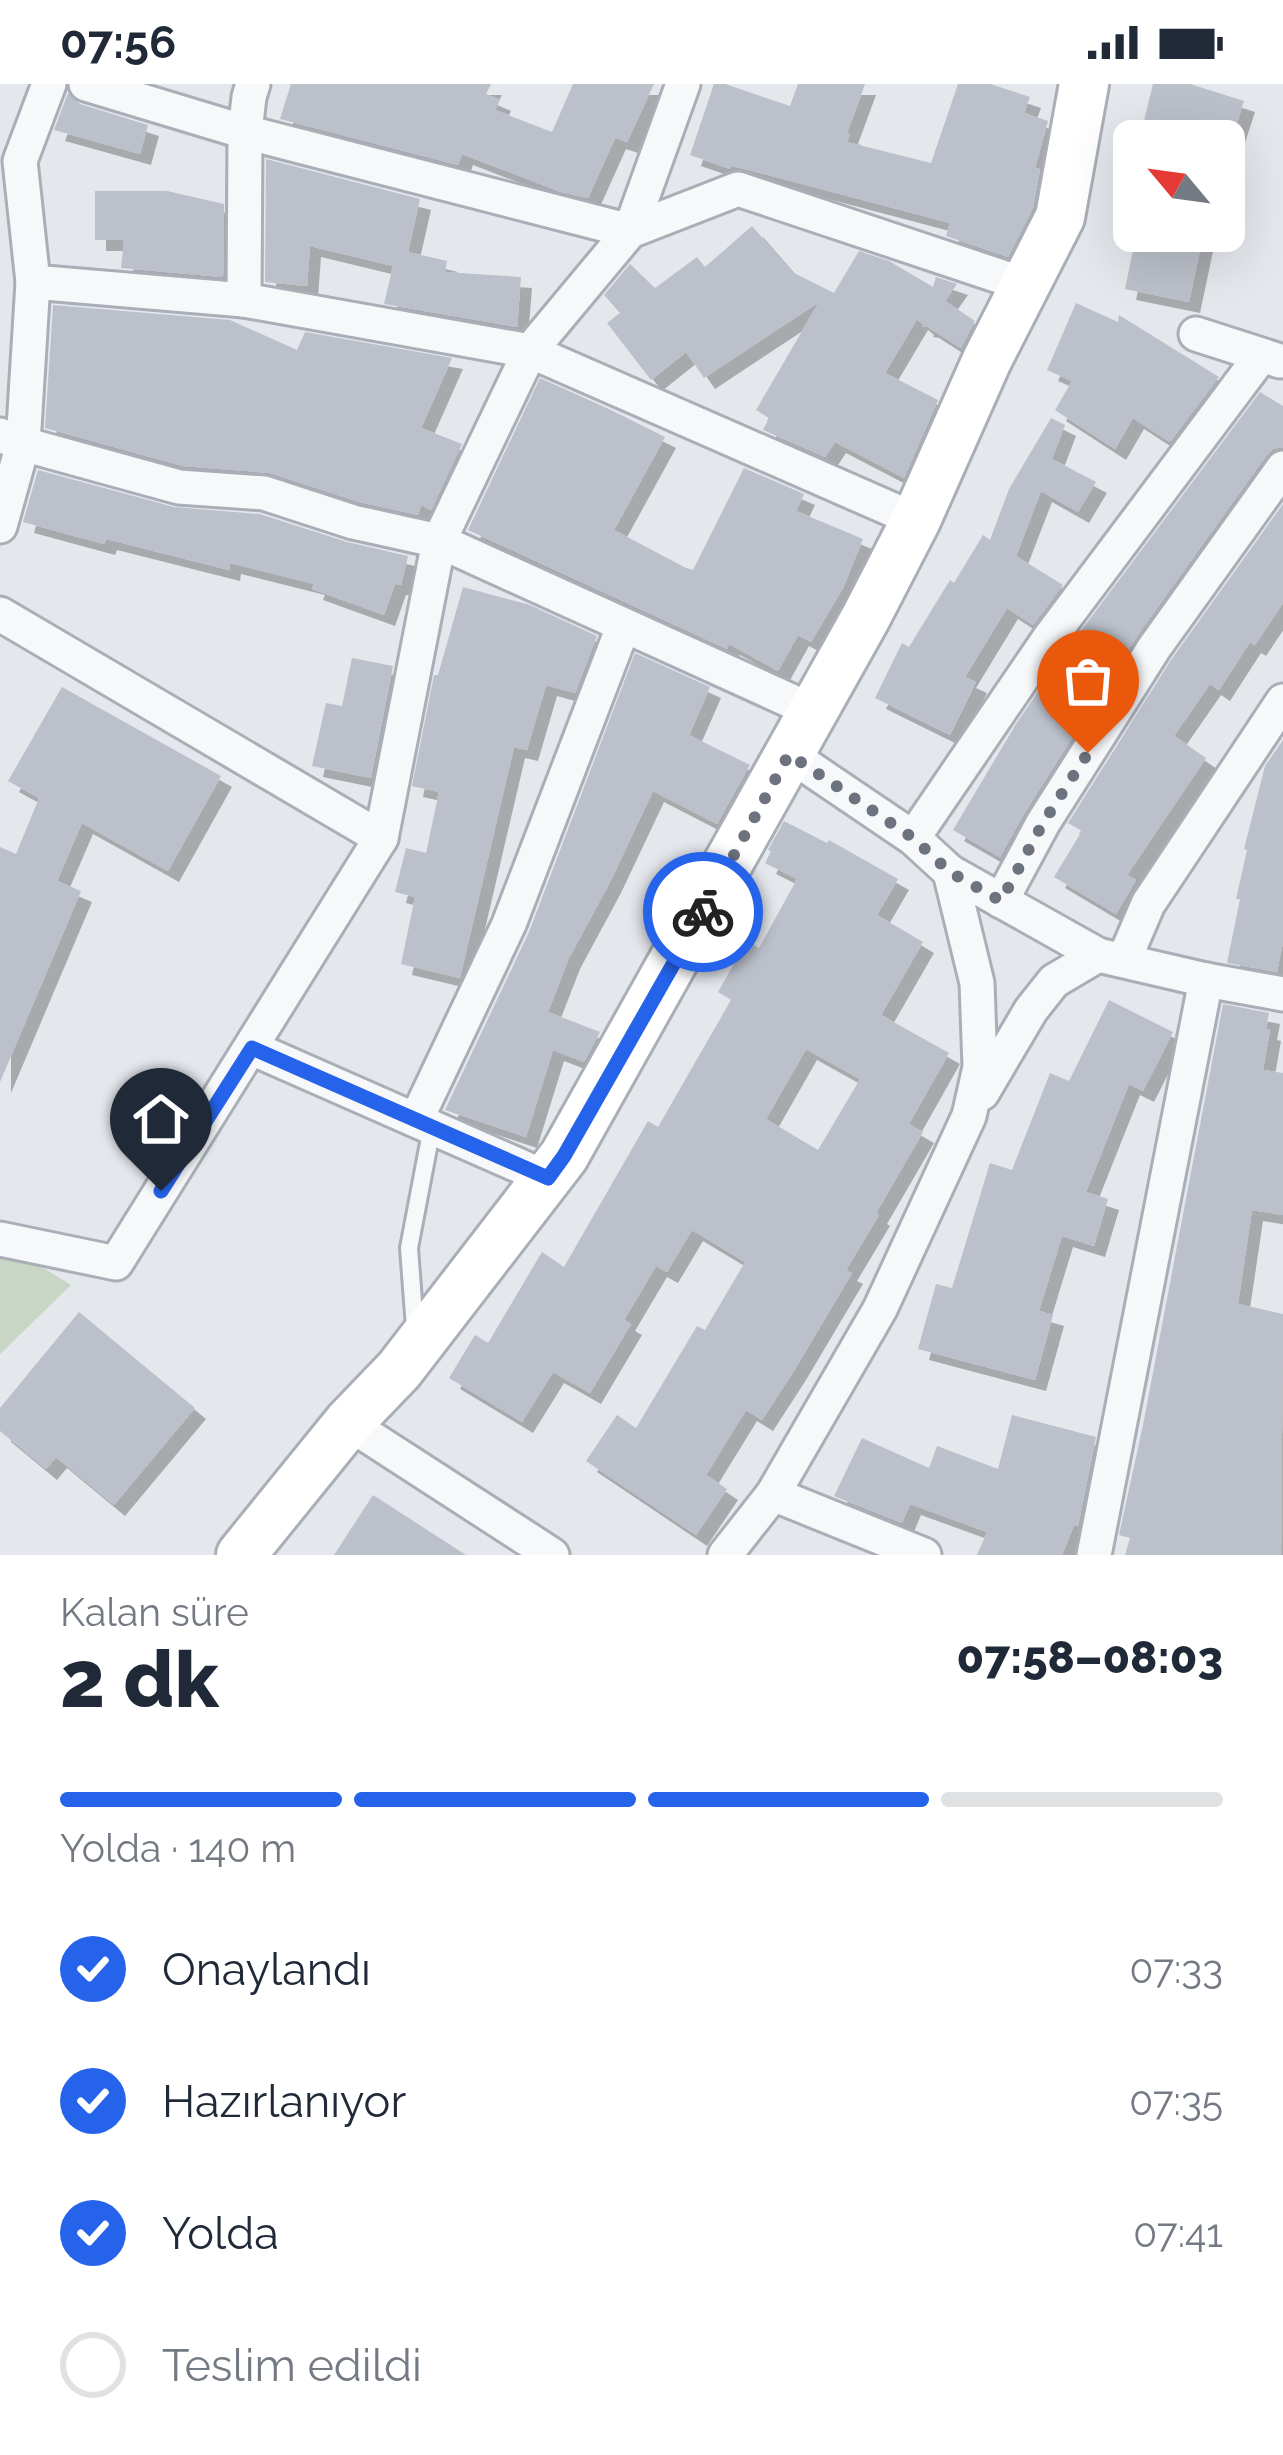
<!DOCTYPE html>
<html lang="tr">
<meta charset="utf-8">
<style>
body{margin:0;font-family:Raleway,sans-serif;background:#f2f2f3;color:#1f2937;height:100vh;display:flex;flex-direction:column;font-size:45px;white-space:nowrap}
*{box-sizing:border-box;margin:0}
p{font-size:39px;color:#747a83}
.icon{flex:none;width:66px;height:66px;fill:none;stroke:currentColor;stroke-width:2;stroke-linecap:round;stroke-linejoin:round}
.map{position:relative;height:1471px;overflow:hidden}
.drawer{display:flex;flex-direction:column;background:#fff;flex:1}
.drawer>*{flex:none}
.needle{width:78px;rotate:299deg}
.buttons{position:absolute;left:1113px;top:36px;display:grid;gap:24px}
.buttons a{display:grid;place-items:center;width:132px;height:132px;border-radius:18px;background:#fff;box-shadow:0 12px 48px #0002;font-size:60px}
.pin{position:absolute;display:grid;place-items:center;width:102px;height:102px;color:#fff;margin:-123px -51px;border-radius:50% 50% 50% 0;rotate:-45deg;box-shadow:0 0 12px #0007}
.pin .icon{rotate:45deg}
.courier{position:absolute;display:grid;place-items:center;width:120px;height:120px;margin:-60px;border:9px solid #2563eb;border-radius:50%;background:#fff;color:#222;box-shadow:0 3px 15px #0007}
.overview em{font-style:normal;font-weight:800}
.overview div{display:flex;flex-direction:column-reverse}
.overview{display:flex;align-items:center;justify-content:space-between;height:204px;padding:0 60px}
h1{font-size:78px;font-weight:800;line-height:90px}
.bar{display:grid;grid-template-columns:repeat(4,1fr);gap:18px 12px;align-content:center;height:144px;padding:0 60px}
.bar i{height:15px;border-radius:9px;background:#e0e1e3}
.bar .on{background:#2563eb}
.bar p{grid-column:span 4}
ol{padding:0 60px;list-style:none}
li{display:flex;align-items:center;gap:36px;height:132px}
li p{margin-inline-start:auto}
li .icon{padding:12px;border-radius:50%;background:#2563eb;color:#fff;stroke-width:4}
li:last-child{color:#747a83}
li i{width:66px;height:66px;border:6px solid #e0e1e3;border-radius:50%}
.status{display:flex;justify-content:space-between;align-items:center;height:84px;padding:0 60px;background:#fff;direction:ltr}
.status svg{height:33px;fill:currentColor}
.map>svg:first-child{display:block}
.green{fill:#c9d6c5}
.building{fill:#bbc0ca;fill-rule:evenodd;filter:url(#shadow)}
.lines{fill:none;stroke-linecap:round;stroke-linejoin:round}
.lane-casing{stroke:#a9aeb7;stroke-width:22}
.street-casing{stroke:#a9aeb7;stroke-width:39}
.secondary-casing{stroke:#a9aeb7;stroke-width:54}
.lane{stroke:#f7f8fa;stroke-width:16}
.street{stroke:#f7f8fa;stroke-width:33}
.secondary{stroke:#fff;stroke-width:48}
.done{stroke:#6c737f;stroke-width:12;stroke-dasharray:0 21.6}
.route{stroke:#2563eb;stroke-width:15}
</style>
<div class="status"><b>07:56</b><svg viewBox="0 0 49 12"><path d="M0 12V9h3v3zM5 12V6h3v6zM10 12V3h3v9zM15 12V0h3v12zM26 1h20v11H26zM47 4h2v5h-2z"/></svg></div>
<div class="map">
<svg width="1283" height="1471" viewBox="0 0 1283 1471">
<defs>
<filter id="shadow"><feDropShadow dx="11" dy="11" stdDeviation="0" flood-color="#0004"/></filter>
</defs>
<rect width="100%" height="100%" fill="#e4e7ec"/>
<polygon class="green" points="0,1171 34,1178 71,1201 0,1270"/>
<g class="building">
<polygon points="291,0 491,0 486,10 500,16 495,26 552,48 573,0 654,0 627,58 615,54 588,114 561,108 462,70 458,81 280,35"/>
<polygon points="714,0 725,0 790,22 798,0 865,0 847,49 850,50 847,58 931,79 958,0 990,0 1030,13 1024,29 1048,37 1035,84 1040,85 1033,124 1008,173 946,152 950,139 745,85 731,82 730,85 690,71"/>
<polygon points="1153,0 1190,0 1244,17 1231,57 1139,57"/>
<polygon points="68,9 80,20 148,41 140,70 54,46"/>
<polygon points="266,75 420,115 408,168 447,177 445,188 521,193 517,243 384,220 393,182 310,162 307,202 265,198"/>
<polygon points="95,107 167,107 224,120 223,193 121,184 124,156 95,156"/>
<polygon points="752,142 792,188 834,209 859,167 889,177 933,203 936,193 957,200 945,217 975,237 961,264 928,243 922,242 923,240 917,235 885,289 938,316 904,394 835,358 825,373 763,346 769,334 756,326 819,218 704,294 686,268 651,296 607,239 620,229 604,211 630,180 655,204 697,173 705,183"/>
<polygon points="1137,147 1204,147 1189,218 1125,205"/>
<polygon points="1076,219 1118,238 1119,231 1219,293 1170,358 1133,334 1115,365 1055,326 1072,297 1047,286"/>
<polygon points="53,221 230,236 297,266 305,248 452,274 421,344 462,360 431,426 421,421 418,431 359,418 270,389 183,382 45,344"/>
<polygon points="540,294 611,326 665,353 614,446 686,484 693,486 744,384 804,410 796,427 863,455 843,504 811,558 798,551 778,587 729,560 727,565 468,446"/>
<polygon points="1260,308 1283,322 1283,363 1273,365 1266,372 1137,552 1025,728 1000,773 953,746 1016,640 1065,568"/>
<polygon points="1051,334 1065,341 1052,375 1096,398 1078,428 1041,407 1016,472 1063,501 1033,541 1007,524 965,593 976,598 950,651 875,614 902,559 909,563 950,496 954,499 983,451 990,456 1009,405"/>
<polygon points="38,386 174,423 260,430 347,458 408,472 401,501 395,500 384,531 312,505 314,500 230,479 229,486 106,455 104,460 23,438"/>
<polygon points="1283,420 1283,519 1255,561 1250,558 1219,606 1210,600 1174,652 1206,674 1127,791 1136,796 1116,830 1054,793 1082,747 1068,739 1171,576"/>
<polygon points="463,503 530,521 597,552 575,609 546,601 527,666 514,663 460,894 401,880 415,813 395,808 406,764 426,769 439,708 412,702 434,591 438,591"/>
<polygon points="635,569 710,603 689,651 750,681 717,740 653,707 610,798 569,874 548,928 600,948 584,978 553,966 526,1053 445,1026 529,848"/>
<polygon points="352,574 393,582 371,694 312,682 326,619 342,622"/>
<polygon points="62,603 221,692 168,787 82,739 57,797 81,807 0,998 0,763 16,770 39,714 8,697"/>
<polygon points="1283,656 1283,858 1277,888 1227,879 1240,815 1236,815 1247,766 1244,765 1265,682"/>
<path d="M 784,737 L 827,759 L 829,756 L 898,795 L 877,831 L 923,858 L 881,931 L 949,969 L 909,1040 L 923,1048 L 876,1129 L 879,1131 L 846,1186 L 852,1189 L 795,1285 L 762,1336 L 746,1326 L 706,1391 L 727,1405 L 696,1451 L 586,1377 L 617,1331 L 636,1344 L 697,1242 L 705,1246 L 745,1178 L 692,1146 L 667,1188 L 656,1182 L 624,1236 L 631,1240 L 590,1309 L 553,1288 L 522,1338 L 449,1294 L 475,1251 L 488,1259 L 542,1168 L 564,1183 L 648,1037 L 658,1043 L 731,916 L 718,908 L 747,857 L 759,864 L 797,795 L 765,779 L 771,767 L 768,766 ZM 806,965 L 860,995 L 818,1066 L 766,1035 Z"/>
<polygon points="1109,916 1173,948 1143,1007 1129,1000 1086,1108 1108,1115 1094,1162 1062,1152 1039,1227 1053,1231 1035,1296 918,1265 936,1200 952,1204 990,1079 1012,1086 1050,989 1069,997"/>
<polygon points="1223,920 1269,929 1266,945 1270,946 1263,986 1283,989 1283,1131 1252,1126 1238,1220 1283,1230 1281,1471 1125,1471 1130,1454 1119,1451 1143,1341"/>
<polygon points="79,1228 195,1324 114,1421 56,1373 46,1385 0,1347 0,1324"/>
<polygon points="1012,1331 1096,1353 1078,1442 1074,1441 1062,1471 977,1471 987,1448 910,1420 902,1439 834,1412 862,1354 929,1384 937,1362 998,1385"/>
<polygon points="373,1411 466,1471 334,1471"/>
</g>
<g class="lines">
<g class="lane-casing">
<polyline id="lane" points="415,1244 409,1164 432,1043"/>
</g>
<g class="street-casing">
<g id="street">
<polyline points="86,0 245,48 630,147 683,0"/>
<polyline points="33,198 244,216 530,267 916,436"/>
<polyline points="244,216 245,48 249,13 253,0"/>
<polyline points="1196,250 1280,277"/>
<polyline points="0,351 23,360 179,403 264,409 353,438 439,457 813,627"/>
<polyline points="0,442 23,360 33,198 20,77 49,0"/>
<polyline points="0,530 381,754"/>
<polyline points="789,670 913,754 950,788 1098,871 1206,896 1283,910"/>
<polyline points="913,754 1048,556 1261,272"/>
<polyline points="1001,817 1043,739 1154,564 1283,384"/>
<polyline points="1124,876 1148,820 1283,617"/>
<polyline points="252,964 547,1094"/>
<polyline points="982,1009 1031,926 1054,897 1098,871"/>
<polyline points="416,1036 509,840 623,543"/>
<polyline points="0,1155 116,1179 381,754 439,457 530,267 630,147 738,105 1026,201"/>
<polyline points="348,1339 552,1471"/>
<polyline points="773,1410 924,1471"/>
<polyline points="725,1471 773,1410 880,1225 969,1032 980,983 977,899 950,788"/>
<polyline points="1094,1471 1206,896"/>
</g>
</g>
<g class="secondary-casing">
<polyline id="secondary" points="241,1471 348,1339 399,1286 564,1072 866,533 916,436 987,276 1060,133 1084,0"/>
</g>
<use href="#lane" class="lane"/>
<use href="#street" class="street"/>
<use href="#secondary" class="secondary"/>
</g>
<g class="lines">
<polyline class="done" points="703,828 789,670 913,754 950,788 1001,817 1043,739 1088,669"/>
<polyline class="route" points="161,1107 252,964 548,1094 564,1072 703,828"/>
</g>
</svg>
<div class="buttons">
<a><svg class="needle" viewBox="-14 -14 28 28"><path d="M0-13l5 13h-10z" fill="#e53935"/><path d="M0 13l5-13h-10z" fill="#747a83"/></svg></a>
</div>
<div class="pin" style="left:1088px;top:669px;background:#ea580c"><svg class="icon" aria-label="bag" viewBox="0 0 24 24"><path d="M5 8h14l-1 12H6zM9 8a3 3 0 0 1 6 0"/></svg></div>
<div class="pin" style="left:161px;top:1107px;background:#1f2937"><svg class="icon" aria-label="home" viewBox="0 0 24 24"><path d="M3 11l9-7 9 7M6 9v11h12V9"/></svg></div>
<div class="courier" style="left:703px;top:828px"><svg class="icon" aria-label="bike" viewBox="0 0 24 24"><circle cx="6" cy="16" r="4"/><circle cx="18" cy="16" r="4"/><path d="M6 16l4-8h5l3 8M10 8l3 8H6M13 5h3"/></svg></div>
</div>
<section class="drawer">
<div class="overview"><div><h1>2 dk</h1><p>Kalan süre</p></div><em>07:58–08:03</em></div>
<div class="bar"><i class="on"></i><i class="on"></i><i class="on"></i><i></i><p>Yolda · 140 m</p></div>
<ol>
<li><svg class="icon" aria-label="check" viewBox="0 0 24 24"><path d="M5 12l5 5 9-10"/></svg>Onaylandı<p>07:33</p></li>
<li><svg class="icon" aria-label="check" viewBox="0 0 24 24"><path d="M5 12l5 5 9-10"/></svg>Hazırlanıyor<p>07:35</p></li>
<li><svg class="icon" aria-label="check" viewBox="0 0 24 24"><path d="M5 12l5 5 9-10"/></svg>Yolda<p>07:41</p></li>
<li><i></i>Teslim edildi</li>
</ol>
</section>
